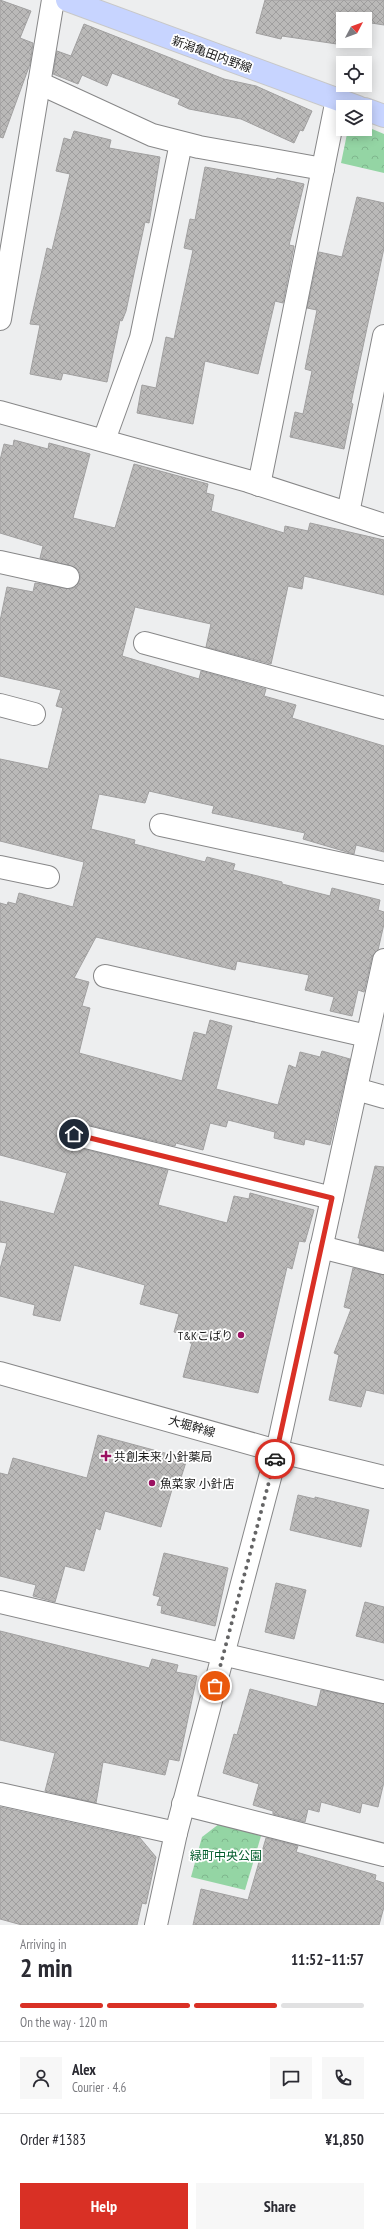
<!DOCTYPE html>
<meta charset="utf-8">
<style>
body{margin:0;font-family:"PT Sans Narrow","Noto Sans JP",sans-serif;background:#f7f7f7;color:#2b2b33;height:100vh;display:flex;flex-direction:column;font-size:15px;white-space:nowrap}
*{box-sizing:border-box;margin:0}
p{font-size:13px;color:#7c7c81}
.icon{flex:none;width:22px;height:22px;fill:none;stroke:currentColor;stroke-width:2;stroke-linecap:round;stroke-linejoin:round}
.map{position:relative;height:1925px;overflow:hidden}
.drawer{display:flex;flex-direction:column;background:#fff;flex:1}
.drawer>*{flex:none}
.needle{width:26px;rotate:49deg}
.buttons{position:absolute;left:336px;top:12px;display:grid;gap:8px}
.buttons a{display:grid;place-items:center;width:36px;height:36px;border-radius:0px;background:#fff;box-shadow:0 2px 10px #0003;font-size:20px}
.pin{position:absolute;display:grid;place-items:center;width:34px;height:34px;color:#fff;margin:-17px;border:2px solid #fff;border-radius:50%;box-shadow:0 1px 4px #0007}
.courier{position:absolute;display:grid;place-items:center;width:40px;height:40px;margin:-20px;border:3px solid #d93025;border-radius:50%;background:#fff;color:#222;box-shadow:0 1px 5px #0007}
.head em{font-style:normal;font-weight:800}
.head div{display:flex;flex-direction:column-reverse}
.head{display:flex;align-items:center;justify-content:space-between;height:68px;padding:0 20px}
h1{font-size:26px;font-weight:800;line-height:30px}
.bar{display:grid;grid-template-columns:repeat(4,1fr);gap:6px 4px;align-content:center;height:48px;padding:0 20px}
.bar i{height:5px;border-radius:3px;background:#e1e1e2}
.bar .selected{background:#d93025}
.bar p{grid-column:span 4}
.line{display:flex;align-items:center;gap:10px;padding:0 20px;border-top:1px solid #e1e1e2}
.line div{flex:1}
.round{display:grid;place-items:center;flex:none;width:42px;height:42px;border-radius:0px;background:#f7f7f7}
.primary-button{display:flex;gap:8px;margin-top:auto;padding:8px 20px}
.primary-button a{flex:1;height:46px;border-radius:0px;background:#d93025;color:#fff;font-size:16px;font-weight:800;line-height:46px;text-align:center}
.primary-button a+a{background:#f7f7f7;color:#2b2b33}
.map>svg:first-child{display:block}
.park{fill:url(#park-crowns)}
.building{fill:url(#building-cross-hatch);stroke:#a1a0a0}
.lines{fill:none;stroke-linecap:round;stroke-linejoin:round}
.minor-casing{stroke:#878788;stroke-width:24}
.major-casing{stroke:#c8c8c8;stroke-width:24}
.minor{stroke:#fff;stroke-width:22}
.major{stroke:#c7d4ff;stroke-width:22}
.done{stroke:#646465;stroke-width:4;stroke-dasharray:0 7.2}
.route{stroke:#d93025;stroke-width:5}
.poi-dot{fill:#9b1061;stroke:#fff;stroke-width:1.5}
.labels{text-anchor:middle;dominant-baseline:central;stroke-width:3.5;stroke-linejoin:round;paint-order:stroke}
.street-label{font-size:12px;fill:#1a1a1a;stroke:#fff}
.poi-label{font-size:12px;fill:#1a1a1a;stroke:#fff;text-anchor:start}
.park-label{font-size:12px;fill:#005c2b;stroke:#fff}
</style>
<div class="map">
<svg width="384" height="1925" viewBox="0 0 384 1925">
<defs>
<pattern id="park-crowns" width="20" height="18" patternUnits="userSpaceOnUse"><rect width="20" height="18" fill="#94d5a4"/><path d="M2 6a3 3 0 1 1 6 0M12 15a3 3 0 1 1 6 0" fill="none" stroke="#7fb68d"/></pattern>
<pattern id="building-cross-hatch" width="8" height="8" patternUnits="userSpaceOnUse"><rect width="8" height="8" fill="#bab9b8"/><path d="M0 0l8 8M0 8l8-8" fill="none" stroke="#9f9e9e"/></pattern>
</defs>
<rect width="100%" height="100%" fill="#edeeef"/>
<g class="park">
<polygon points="365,126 384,134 384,173 341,163 348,129 365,129"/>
<polygon points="219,1824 261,1836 245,1890 191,1877 202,1837"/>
</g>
<g class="building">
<polygon points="0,0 31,11 20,38 33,43 30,64 3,138 0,137"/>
<polygon points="265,0 384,0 384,25 365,22 365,19 340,20 337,44 282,36 281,39 256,33"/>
<polygon points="84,24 224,79 256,86 312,111 303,131 300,130 294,143 241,119 189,109 178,104 180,99 112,73 107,86 82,75 78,84 53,74 57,51 71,56"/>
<polygon points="74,131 111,140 109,148 160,157 149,223 145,222 126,311 122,321 120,320 107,382 63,373 61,380 30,374 40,325 30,324 47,248 52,250 70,174 56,171 64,138 71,140"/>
<polygon points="205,167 276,180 277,178 304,184 289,245 294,246 283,303 275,301 258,374 205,361 193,424 137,413 142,385 156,388 166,337 174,339 193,250 184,248 190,219 195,220"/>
<polygon points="357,197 384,203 384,248 351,403 353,404 344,449 290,437 295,412 303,414 312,371 305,369 317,310 307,308 319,252 342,257"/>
<polygon points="14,440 48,449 49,443 90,454 73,518 115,528 134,464 208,484 206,493 214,495 211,511 284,533 285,526 308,531 310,523 384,540 384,595 304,576 302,589 288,586 271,664 206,647 211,624 135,607 122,656 199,679 201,671 266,689 264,696 296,705 292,718 384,746 384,852 356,845 354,854 347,852 303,839 305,833 212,813 214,806 149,791 145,803 99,794 91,829 135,840 134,844 205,862 207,857 235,864 233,870 282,882 282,884 330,896 332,888 380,900 378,910 384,912 384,924 378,950 372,957 364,992 358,990 352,1016 330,1011 334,997 305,990 309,975 237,961 235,970 96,937 74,978 89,982 82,1006 90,1008 79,1053 182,1081 194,1032 206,1035 210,1020 232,1026 216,1089 278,1105 289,1065 296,1068 300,1052 320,1057 322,1051 350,1059 330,1145 305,1139 304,1145 274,1138 275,1132 228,1120 226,1127 210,1123 203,1150 176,1143 175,1146 77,1122 70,1122 62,1131 62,1138 71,1146 168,1170 158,1205 227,1223 234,1196 249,1199 250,1193 314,1210 305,1242 299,1241 292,1269 287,1267 258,1393 183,1377 192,1343 190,1343 192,1336 174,1332 179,1314 140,1304 145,1285 74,1265 60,1321 33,1315 35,1305 0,1296 0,1269 7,1243 0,1242 0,1201 54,1214 67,1173 0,1155 0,903 7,905 8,902 16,904 19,893 73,907 84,862 0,841 0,759 48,769 63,708 56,706 61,690 0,676 0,621 7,587 33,592 35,583 71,589 77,586 80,579 80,573 76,568 40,558 43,546 0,533 0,460 4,444 13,446"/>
<polygon points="375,1166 384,1167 384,1250 359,1244 360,1238 358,1238"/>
<polygon points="353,1268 384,1275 384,1394 366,1390 361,1407 329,1400 339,1355 334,1353 351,1309 344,1307"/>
<polygon points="98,1435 187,1459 178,1487 173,1486 161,1527 105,1511 100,1530 96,1528 84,1571 65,1566 55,1602 33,1596 36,1585 0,1576 0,1473 8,1475 13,1458 87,1478"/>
<polygon points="298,1495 315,1499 315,1497 369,1510 361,1547 290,1530"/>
<polygon points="164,1553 228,1568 215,1626 161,1613 162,1606 157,1605 160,1597 153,1595"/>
<polygon points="276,1583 306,1590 294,1639 265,1632"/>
<polygon points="365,1602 384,1607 384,1643 356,1636"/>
<polygon points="0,1631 149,1668 152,1659 178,1665 176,1672 197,1676 179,1761 169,1759 165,1775 103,1762 96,1803 45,1791 55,1753 0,1740"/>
<polygon points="250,1689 317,1707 321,1690 384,1704 384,1782 378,1807 362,1803 360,1813 321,1802 319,1812 308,1809 305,1822 273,1814 273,1811 253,1805 259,1784 223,1773 234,1734 237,1735"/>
<polygon points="0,1807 140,1838 156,1857 146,1904 142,1903 137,1925 22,1925 0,1919"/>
<polygon points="266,1838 298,1846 296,1852 376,1875 375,1880 384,1883 384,1907 379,1925 193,1925 201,1889 248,1900"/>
</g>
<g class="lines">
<g class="minor-casing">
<g id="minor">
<polyline points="39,83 152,135 199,147 323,169"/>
<polyline points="0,319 53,0"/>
<polyline points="0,412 248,481 384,525"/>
<polyline points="104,440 141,338 181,143"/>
<polyline points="259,485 337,99"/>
<polyline points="348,513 384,336"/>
<polyline points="0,562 68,577"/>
<polyline points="145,643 384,708"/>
<polyline points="0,705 34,714"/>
<polyline points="161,825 384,873"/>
<polyline points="0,867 48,877"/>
<polyline points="105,976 367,1036"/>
<polyline points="356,1089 384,1097"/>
<polyline points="74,1134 332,1198"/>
<polyline points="321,1247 384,1263"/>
<polyline points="0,1373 277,1451 384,1477"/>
<polyline points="0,1602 384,1692"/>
<polyline points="0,1794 176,1833"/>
<polyline points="183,1804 384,1855"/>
<polyline points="156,1925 176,1833 277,1451 384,960"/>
</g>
</g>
<g class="major-casing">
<g id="major">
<polyline points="67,0 358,107"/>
<polyline points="365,109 384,116"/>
</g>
</g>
<use href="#minor" class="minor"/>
<use href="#major" class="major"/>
</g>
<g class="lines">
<polyline class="done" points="215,1686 275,1459"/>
<polyline class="route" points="74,1134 332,1198 275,1459"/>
</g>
<g class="poi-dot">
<circle cx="241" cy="1335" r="4"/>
<path d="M104 1450h4v4h4v4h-4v4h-4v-4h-4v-4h4z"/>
<circle cx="152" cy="1483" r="4"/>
</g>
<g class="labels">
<g class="street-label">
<text transform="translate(212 54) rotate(20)">新潟亀田内野線</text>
<text transform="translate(192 1426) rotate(16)">大堀幹線</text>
</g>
<g class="poi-label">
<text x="233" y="1335" text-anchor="end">T&amp;Kこばり</text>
<text x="114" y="1456">共創未来 小針薬局</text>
<text x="160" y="1483">魚菜家 小針店</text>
</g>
<g class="park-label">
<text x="226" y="1855">緑町中央公園</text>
</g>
</g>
</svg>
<div class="buttons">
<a><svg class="needle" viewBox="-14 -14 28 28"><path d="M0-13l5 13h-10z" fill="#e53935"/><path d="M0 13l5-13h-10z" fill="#7c7c81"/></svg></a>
<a><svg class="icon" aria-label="locate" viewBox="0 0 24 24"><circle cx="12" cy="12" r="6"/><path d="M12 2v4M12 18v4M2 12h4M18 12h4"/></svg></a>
<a><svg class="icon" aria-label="layers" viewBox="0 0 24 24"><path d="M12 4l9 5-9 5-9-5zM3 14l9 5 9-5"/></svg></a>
</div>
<div class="pin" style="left:215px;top:1686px;background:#ea580c"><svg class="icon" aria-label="bag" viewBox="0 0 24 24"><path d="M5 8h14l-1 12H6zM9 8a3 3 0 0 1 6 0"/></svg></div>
<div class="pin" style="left:74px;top:1134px;background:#1f2937"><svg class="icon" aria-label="home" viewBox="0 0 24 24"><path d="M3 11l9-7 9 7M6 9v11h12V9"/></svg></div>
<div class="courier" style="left:275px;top:1459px"><svg class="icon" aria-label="car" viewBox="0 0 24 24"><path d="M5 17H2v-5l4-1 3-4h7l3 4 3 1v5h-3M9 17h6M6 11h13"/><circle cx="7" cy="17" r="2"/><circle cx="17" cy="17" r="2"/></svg></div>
</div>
<section class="drawer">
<div class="head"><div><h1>2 min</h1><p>Arriving in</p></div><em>11:52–11:57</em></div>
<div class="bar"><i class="selected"></i><i class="selected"></i><i class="selected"></i><i></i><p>On the way · 120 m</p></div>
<div class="line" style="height:72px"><a class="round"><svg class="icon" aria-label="person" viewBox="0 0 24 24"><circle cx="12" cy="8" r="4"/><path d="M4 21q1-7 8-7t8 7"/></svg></a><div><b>Alex</b><p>Courier · 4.6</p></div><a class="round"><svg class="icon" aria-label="chat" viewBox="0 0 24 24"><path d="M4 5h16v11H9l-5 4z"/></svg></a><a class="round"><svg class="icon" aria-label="phone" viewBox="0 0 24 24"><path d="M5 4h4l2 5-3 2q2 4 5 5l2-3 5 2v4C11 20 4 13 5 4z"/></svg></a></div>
<div class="line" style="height:52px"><div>Order #1383</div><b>¥1,850</b></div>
<div class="primary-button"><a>Help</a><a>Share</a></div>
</section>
